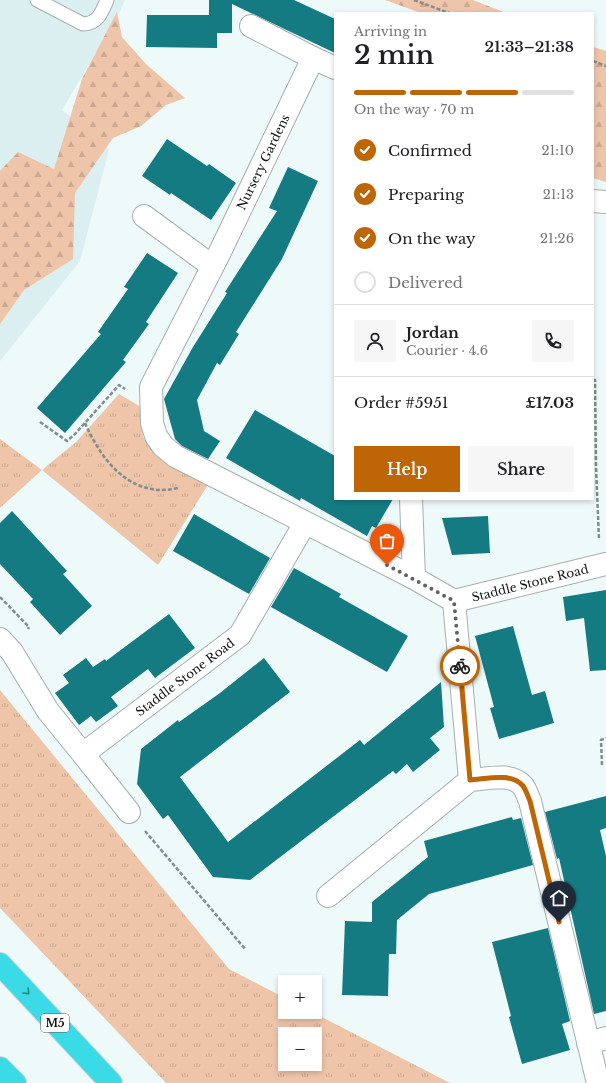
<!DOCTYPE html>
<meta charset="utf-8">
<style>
body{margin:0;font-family:"Libre Baskerville",serif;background:#f6f6f6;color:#202124;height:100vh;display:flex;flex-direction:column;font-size:15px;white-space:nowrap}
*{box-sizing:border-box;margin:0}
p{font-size:13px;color:#757577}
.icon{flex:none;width:22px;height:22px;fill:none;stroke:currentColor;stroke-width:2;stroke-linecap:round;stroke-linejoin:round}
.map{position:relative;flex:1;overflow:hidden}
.side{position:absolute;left:334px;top:12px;width:260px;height:488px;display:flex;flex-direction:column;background:#fff;border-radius:0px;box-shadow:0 2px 6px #0003}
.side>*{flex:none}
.buttons{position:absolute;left:278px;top:975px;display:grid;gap:8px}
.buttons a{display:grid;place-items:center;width:44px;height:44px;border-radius:0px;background:#fff;box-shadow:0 2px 6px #0003;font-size:20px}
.pin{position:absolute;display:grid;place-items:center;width:34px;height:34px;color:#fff;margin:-41px -17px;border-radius:50% 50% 50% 0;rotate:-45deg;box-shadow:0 0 4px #0007}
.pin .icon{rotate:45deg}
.courier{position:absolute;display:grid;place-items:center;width:40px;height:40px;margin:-20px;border:3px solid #be6505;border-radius:50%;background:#fff;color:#222;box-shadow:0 1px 5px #0007}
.head em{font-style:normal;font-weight:600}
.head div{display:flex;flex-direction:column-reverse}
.head{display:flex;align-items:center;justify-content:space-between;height:68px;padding:0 20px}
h1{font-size:26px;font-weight:600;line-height:30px}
.bar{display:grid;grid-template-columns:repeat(4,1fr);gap:6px 4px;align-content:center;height:48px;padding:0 20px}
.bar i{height:5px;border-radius:3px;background:#e0e0e0}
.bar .current{background:#be6505}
.bar p{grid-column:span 4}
.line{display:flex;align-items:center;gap:10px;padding:0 20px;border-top:1px solid #e0e0e0}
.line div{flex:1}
.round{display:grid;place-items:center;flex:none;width:42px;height:42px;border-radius:0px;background:#f6f6f6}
ol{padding:0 20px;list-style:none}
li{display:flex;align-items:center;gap:12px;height:44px}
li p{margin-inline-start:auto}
li .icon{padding:4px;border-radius:50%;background:#be6505;color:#fff;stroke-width:4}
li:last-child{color:#757577}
li i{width:22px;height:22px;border:2px solid #e0e0e0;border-radius:50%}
.primary-button{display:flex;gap:8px;margin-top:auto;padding:8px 20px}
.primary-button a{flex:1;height:46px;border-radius:0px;background:#be6505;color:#fff;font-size:16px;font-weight:600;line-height:46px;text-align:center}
.primary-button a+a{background:#f6f6f6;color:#202124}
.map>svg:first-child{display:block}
.built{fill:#dbeff0}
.grass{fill:url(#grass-tufts);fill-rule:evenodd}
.forest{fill:url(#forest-firs)}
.building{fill:#157b83}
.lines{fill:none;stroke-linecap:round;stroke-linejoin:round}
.service-casing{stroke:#a5afb0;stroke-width:15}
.minor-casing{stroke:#a5afb0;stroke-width:24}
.motorway-casing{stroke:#d4d5d5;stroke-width:24}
.path{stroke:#848c8c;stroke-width:2.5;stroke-dasharray:4 2;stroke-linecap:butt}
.service{stroke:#fff;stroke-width:13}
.minor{stroke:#fff;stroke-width:22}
.motorway{stroke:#3adae6;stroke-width:22}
.oneway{stroke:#278188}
.done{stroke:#5e6464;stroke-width:4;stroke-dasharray:0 7.2}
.route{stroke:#be6505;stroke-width:5}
.labels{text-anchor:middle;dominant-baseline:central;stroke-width:3;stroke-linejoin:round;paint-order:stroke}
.shield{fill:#fff;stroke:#585a5a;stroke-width:1}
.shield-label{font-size:11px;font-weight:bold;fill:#101414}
.street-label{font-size:12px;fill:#101414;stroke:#fff}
</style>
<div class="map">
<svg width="606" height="1083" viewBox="0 0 606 1083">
<defs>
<pattern id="grass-tufts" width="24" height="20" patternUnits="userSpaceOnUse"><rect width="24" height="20" fill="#eec5a9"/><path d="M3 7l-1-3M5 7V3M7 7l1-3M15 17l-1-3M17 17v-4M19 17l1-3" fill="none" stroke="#cba891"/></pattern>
<pattern id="forest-firs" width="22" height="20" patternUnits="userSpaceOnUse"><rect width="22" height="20" fill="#eec5a9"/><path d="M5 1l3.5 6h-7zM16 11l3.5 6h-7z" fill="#cba891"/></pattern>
</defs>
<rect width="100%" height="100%" fill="#eef9fa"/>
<polygon class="built" points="0,0 125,0 119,13 62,110 109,150 80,261 0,361"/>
<g class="grass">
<polygon points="119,394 141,407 143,437 160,458 209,483 158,565 42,470 0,508 0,439 42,470 76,442"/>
<path d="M 0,690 L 229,969 L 285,998 L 285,1012 L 312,1012 L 450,1083 L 166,1083 L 0,908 ZM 285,1034 L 315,1034 L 315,1064 L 285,1064 Z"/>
</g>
<g class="forest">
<polygon points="385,0 473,0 506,13 421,13"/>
<polygon points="117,12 122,37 146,64 185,98 166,105 141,126 113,138 75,193 73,259 24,290 0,324 0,171 18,152 54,169 82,79"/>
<polygon points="593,47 606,51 606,182 593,178"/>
</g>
<g class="building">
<polygon points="209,0 294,0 335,19 335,53 232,4 232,33 217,33 217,48 146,47 147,15 209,15"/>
<polygon points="167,139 207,166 209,164 236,183 211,220 171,193 170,195 142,176"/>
<polygon points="288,167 318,181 282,259 236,332 239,334 220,365 217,363 197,400 204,431 220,441 208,459 182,446 175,439 164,399 193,347 227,293 225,292 277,211 269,208"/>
<polygon points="147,253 178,273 146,322 149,324 123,360 126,362 65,433 37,408 101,334 98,332 128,289 124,287"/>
<polygon points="255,410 335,456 335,499 393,499 376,528 372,526 367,536 301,498 300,501 226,458"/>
<polygon points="12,511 67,571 63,574 92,606 60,635 30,602 33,599 0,564 0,523"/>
<polygon points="194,514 270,558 249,594 173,551"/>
<polygon points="488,516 490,553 452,555 442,518"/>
<polygon points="294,568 341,594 339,597 408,636 387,672 271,607"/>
<polygon points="606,590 606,670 590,671 584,618 566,621 563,597"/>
<polygon points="169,614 195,648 155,678 148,669 111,697 118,706 96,722 91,716 79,725 55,693 69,683 63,675 86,658 93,667 105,659 106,661"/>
<polygon points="513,626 532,695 545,691 554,723 499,739 490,708 494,707 475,636"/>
<polygon points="264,658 290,692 180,777 228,842 360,740 364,745 441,682 444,727 430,738 440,750 413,772 407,764 396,774 393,771 250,880 213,877 168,815 163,819 137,784 141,749 178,720 179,722 220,693"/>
<polygon points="606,796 606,828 600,830 606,856 606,1011 594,1014 559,858 557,859 545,812"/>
<polygon points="512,817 513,820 521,818 533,865 429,894 397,920 396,954 389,954 388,996 342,995 345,921 372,922 372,902 428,857 424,841"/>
<polygon points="548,928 570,1021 562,1024 570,1050 522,1064 509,1017 511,1016 492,942"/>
</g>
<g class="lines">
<g class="service-casing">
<path id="service" d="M 37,0 L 83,24 C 98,24 102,12 107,0"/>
</g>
<g class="minor-casing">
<g id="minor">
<polyline points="251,26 313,58"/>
<polyline points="335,68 313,58 219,254 151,387 152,423 156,436 163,446 175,456 414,578"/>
<polyline points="593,201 606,202"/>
<polyline points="144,216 212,266"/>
<polyline points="411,499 414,578 454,601 606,564"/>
<polyline points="454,601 470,780"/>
<polyline points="0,639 12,652 48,711 83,754"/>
<polyline points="129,812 83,754 240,635 305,523"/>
<path d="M 328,896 L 470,780 C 487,779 511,772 523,786 C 526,790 528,797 530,801 L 598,1083"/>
<polyline points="588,1043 606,1038"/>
</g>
</g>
<g class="motorway-casing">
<g id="motorway">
<polyline points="0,964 111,1083"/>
<polyline points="0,1068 15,1083"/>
</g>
</g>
<g class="path">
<polyline points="414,0 449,13"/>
<polyline points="593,61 606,66"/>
<polyline points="593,380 595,380 596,467 599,539"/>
<polyline points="40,422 67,441 75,434 119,385 125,389"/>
<path d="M 85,423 C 102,462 132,499 178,488"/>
<polyline points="0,597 29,627 28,629"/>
<polyline points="602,765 601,740 606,738"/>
<polyline points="145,831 246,950"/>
</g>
<use href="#service" class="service"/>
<use href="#minor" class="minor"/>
<use href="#motorway" class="motorway"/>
</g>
<defs><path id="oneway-chevron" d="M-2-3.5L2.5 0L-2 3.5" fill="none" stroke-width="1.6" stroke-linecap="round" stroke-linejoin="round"/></defs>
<use class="oneway" href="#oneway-chevron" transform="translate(27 992) rotate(47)"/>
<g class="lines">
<polyline class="done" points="387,565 454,601 460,666"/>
<path class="route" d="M 460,666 L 470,780 C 487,779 511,772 523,786 C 526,790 528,797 530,801 L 559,922"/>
</g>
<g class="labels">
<rect class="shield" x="41" y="1014" width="28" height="18" rx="3"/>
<g class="shield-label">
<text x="55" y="1023">M5</text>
</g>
<g class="street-label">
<text transform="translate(263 162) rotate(-64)">Nursery Gardens</text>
<text transform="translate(530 583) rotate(-14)">Staddle Stone Road</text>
<text transform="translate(185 677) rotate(-37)">Staddle Stone Road</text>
</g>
</g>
</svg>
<div class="buttons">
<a>+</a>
<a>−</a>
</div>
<div class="pin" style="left:387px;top:565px;background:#ea580c"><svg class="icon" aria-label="bag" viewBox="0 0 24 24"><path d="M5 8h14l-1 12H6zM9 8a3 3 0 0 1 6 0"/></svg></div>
<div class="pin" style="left:559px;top:922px;background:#1f2937"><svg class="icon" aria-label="home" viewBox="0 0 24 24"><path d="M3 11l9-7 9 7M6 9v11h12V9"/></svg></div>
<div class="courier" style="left:460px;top:666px"><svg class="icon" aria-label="bike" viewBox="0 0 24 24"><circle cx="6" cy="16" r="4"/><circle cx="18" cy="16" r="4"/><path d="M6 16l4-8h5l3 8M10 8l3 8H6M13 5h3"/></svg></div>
<section class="side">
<div class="head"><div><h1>2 min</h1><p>Arriving in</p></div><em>21:33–21:38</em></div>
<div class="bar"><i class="current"></i><i class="current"></i><i class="current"></i><i></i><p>On the way · 70 m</p></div>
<ol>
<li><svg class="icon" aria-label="check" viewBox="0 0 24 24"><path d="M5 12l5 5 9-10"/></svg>Confirmed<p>21:10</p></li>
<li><svg class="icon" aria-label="check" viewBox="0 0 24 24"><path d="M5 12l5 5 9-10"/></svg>Preparing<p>21:13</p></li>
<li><svg class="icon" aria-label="check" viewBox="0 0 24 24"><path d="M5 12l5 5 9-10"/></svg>On the way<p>21:26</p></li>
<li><i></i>Delivered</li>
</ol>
<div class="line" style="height:72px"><a class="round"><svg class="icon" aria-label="person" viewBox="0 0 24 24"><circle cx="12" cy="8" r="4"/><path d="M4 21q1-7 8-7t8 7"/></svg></a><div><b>Jordan</b><p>Courier · 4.6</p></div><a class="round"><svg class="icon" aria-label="phone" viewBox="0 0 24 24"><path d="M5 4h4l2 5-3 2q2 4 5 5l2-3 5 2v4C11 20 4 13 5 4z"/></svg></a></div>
<div class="line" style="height:52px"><div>Order #5951</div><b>£17.03</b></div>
<div class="primary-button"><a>Help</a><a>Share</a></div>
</section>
</div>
